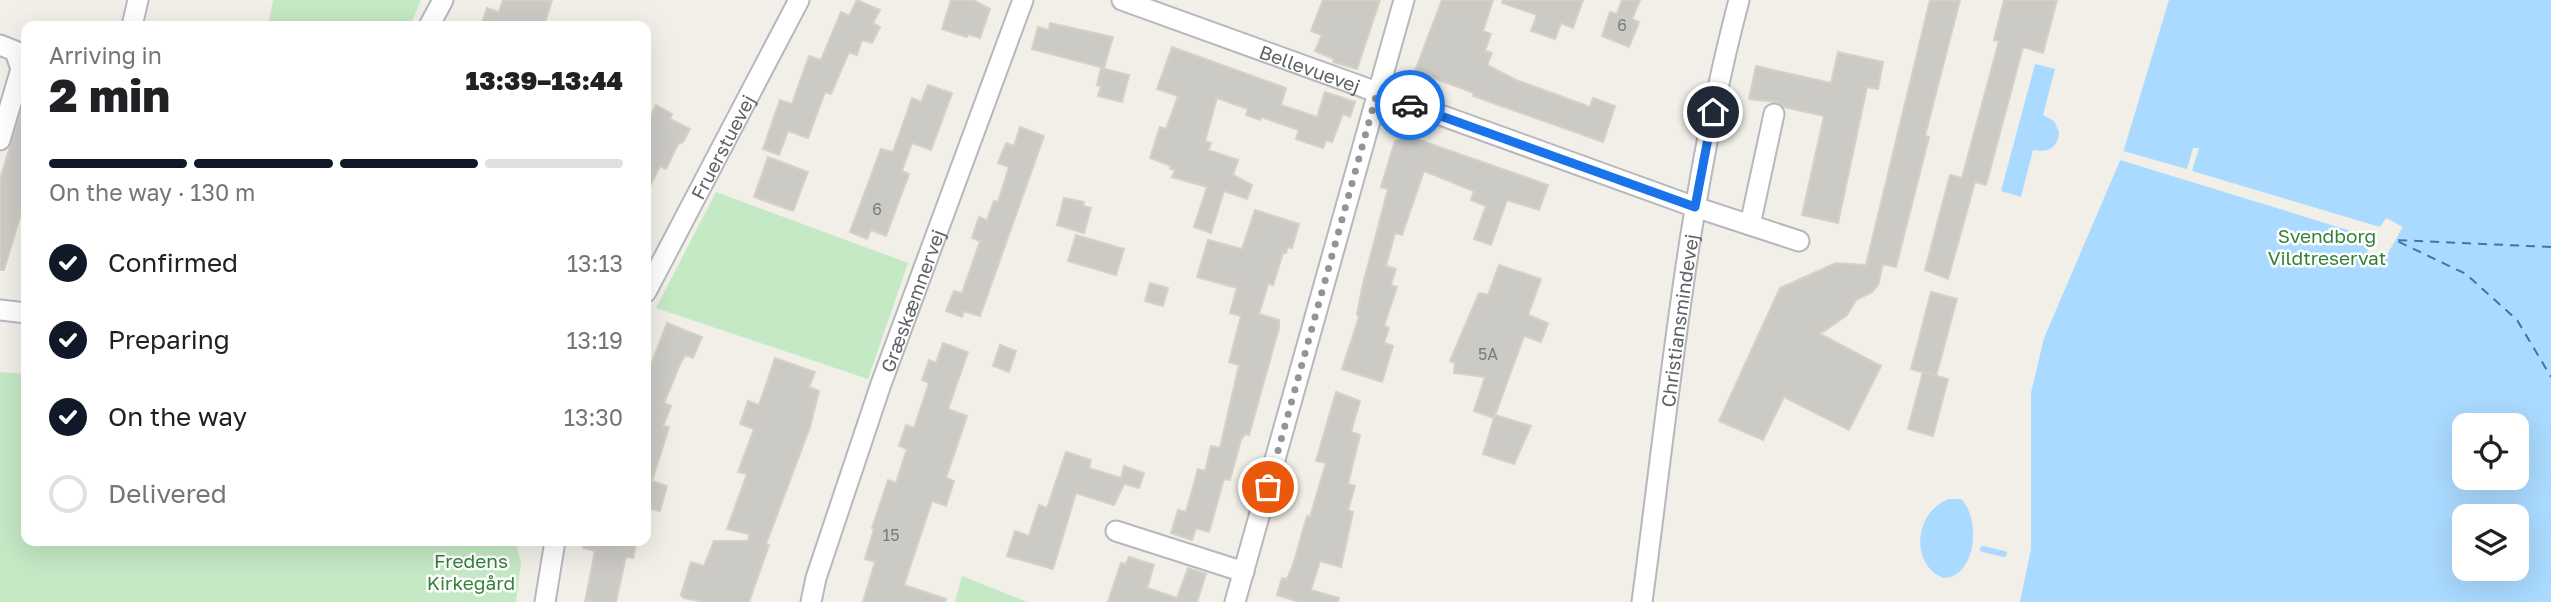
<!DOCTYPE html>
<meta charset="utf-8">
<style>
body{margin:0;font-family:"Golos Text",sans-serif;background:#f2f2f2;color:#202124;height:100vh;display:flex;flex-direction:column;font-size:26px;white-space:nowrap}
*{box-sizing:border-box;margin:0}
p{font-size:23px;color:#757577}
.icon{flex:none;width:38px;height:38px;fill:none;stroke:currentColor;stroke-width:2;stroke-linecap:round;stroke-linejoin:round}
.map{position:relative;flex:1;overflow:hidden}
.details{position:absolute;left:21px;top:21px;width:630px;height:525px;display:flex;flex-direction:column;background:#fff;border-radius:14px;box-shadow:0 7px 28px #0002}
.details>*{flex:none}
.buttons{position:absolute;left:2452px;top:413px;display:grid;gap:14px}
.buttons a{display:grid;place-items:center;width:77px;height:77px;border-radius:14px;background:#fff;box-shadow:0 7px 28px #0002;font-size:35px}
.pin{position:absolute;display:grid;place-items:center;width:60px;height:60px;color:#fff;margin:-30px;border:4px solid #fff;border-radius:50%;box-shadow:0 2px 7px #0007}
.courier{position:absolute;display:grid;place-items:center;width:70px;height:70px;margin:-35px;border:5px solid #1a73e8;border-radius:50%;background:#fff;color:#222;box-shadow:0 2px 9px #0007}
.overview em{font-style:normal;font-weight:800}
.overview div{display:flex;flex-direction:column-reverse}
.overview{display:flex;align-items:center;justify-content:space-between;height:119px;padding:0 28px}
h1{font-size:46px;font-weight:800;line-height:52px}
.bar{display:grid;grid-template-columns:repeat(4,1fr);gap:10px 7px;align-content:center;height:84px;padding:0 28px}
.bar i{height:9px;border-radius:5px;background:#e0e0e0}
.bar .current{background:#111827}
.bar p{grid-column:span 4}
ol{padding:0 28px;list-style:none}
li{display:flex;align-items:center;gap:21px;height:77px}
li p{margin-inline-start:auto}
li .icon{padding:7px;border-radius:50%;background:#111827;color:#fff;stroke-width:4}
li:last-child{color:#757577}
li i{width:38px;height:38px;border:4px solid #e0e0e0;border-radius:50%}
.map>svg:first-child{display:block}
.green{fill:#c5e8c5}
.water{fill:#aadaff;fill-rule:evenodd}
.pier{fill:#f1efe8}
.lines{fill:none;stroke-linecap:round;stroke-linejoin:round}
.stream{stroke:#aadaff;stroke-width:6}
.ferry{stroke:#4174aa;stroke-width:2;stroke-dasharray:9 7;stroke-linecap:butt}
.building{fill:#cccac5;stroke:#d6d1c6;stroke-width:2}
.minor-casing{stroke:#b5b8bc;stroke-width:23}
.minor{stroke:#fff;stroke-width:19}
.done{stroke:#929495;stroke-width:7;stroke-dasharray:0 12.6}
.route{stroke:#1a73e8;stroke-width:9}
.labels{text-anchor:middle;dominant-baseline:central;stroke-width:5;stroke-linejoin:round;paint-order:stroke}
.number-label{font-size:16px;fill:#7a7d7f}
.street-label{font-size:19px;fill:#5f6368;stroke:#fff}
.park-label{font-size:19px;fill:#348238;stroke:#fff}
</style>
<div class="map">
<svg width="2551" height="602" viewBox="0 0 2551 602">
<rect width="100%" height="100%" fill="#f1efe8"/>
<g class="green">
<polygon points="273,0 421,0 410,26 268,26"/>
<polygon points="716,192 908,263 868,379 656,308"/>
<polygon points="0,372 26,374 26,541 515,541 521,562 516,602 0,602"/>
<polygon points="962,576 1027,602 955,602"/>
</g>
<g class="water">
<path d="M 2169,0 L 2551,0 L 2551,602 L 2020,602 L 2031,549 L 2031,393 L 2044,338 L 2122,156 ZM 2464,425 L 2516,425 L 2516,478 L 2464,478 ZM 2464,516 L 2516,516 L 2516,569 L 2464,569 Z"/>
<path d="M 2035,64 L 2055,69 L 2043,115 L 2054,121 L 2059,132 C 2058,148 2048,153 2033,150 L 2021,197 L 2001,191 Z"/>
<path d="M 1949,499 L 1961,499 C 1981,518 1977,577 1943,578 C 1908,563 1916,510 1949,499 Z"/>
</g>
<polygon class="pier" points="2193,148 2199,148 2192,171 2380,227 2386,218 2403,227 2384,260 2367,251 2374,238 2120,160 2123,151 2187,169"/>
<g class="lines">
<polyline class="stream" points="1983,549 2004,554"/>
<polyline class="ferry" points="2551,247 2395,240 2466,274 2517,320 2551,377"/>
</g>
<g class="building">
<polygon points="503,0 552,0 544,26 481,26 487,8 499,12"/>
<polygon points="857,0 880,10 873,23 880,27 872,43 862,40 857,55 849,52 831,94 825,92 808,138 788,131 779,155 763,149 780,100 792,104 809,56 821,60 841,12 849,16"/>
<polygon points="951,0 973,0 990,9 980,38 968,34 967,37 942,29"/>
<polygon points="1323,0 1380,0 1357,69 1333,62 1334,59 1315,51 1322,35 1311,31"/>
<polygon points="1442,0 1493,0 1483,31 1491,34 1485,51 1492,53 1487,65 1516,80 1590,107 1593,98 1615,106 1603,142 1473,96 1474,93 1415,71"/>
<polygon points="1503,0 1583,0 1573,28 1561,23 1555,39 1531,31 1537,15 1502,3"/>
<polygon points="1622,0 1640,0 1632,19 1639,22 1629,47 1602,36 1610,12 1617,14"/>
<polygon points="1930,0 1960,0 1925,136 1929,137 1896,267 1883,264 1878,285 1872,292 1856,300 1847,315 1820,334 1881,366 1849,430 1784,397 1763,440 1719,421 1780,288 1836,263 1866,265"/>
<polygon points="2004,0 2057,0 2043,53 2023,47 1986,185 1975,182 1948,279 1925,270 1950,175 1962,178 1999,41 1994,40"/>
<polygon points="1050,23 1113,37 1104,68 1032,49 1038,27 1049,30"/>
<polygon points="1172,47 1286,88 1281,105 1317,117 1325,92 1355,102 1350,117 1343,114 1332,142 1326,140 1323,148 1296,139 1299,130 1261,117 1260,120 1246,115 1248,109 1217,98 1205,141 1211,143 1208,150 1238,160 1233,175 1252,185 1247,199 1224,191 1211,233 1194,227 1207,187 1172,177 1175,170 1170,169 1171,166 1150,158 1160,127 1166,129 1178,96 1157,89"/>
<polygon points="1838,52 1883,62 1878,89 1867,87 1838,223 1802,215 1824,116 1784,107 1777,102 1749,99 1756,66 1831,83"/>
<polygon points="1101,68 1129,75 1122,102 1098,96 1101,86 1097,85"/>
<polygon points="928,85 952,93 931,150 912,143 902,171 909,174 886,236 871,230 867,239 850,232 881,149 893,152 912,98 921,102"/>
<polygon points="656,105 672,114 670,119 690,129 683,142 678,144 666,169 660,166 646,194 646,126"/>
<polygon points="23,106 26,107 26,197 4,270 0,270 0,179"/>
<polygon points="1020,127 1044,136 980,316 964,311 962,317 946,311 954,291 962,293 980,241 972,238 979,217 987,220 994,201 998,202 1009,167 998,163 1006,143 1014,146"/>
<polygon points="1408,136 1548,185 1539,210 1507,200 1491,245 1474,239 1486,206 1471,200 1474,191 1424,171 1402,235 1395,233 1386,266 1396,269 1391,285 1397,287 1384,326 1389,328 1384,343 1393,346 1382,382 1342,369 1359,317 1357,314 1362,288 1388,189 1381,187 1395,141"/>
<polygon points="768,157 808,172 793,211 754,197"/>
<polygon points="1064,198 1084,202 1083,206 1091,208 1084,233 1057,225"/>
<polygon points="1255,210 1299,224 1292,248 1288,247 1286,253 1283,253 1273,285 1268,284 1259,314 1279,320 1279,328 1249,435 1245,434 1241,440 1230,480 1224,479 1209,532 1196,528 1192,540 1171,533 1178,510 1186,512 1198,469 1205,471 1211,446 1220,448 1239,365 1229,362 1241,316 1230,313 1237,288 1197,277 1208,240 1242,249"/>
<polygon points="1076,235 1124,249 1116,275 1068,261"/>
<polygon points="1499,265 1541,279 1528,315 1548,323 1541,342 1524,336 1494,418 1474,411 1485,377 1454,373 1455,363 1450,361 1479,293 1488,295"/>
<polygon points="1150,283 1168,288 1163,306 1145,301"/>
<polygon points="1931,292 1957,299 1936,376 1911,369"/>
<polygon points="667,323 702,337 693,358 685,355 680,364 664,403 671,406 663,426 669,427 652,481 667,486 660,511 646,508 646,378"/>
<polygon points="943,343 968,352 948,409 967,416 946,478 954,481 946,506 932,501 904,585 946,599 945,602 863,602 875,562 865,559 874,529 872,528 888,480 896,483 907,449 899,446 906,425 914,428 929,383 922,380 929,360 936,363"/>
<polygon points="1000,345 1016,351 1009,372 993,366"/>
<polygon points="775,358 815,372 809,387 819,391 810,427 766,544 769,545 749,602 705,602 684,598 681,595 691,562 704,566 714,541 748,541 749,534 727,529 747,474 738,472 754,429 740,424 748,401 759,405"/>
<polygon points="1923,372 1948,379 1933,436 1908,429"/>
<polygon points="1336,392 1360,401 1351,432 1360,435 1348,484 1355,486 1348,510 1353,512 1341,567 1320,561 1311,590 1339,598 1338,602 1299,602 1277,595 1282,578 1287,579 1293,565 1307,516 1310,517 1326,463 1316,461"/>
<polygon points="1495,415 1531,426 1514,464 1483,454"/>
<polygon points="1066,452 1091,460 1089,468 1121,478 1124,466 1144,473 1139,488 1124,484 1114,505 1076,493 1053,569 1007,556 1015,531 1029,536 1039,505 1047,508"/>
<polygon points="584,541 637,541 633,558 626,557 616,602 585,602 595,551 583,548"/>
<polygon points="1129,557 1154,565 1147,588 1177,598 1188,568 1206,574 1197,602 1108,602 1121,563 1126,564"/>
</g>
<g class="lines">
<g class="minor-casing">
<g id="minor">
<path id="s1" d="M 1122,0 L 1695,207 L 1799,241"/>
<polyline points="132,26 138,0"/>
<polyline points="429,26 443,0"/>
<polyline points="0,45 15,51 21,69 0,140"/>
<polyline points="1750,225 1774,114"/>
<path id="s2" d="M 646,292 L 799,0"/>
<polyline points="0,310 26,313"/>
<polyline points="1116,531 1244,572"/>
<polyline points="545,602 555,541"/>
<path id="s3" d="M 811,602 L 816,578 L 881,384 L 1023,0"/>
<polyline points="1235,602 1404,0"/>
<path id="s4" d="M 1642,602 C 1669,401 1687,197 1739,0"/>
</g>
</g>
<use href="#minor" class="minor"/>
</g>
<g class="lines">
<polyline class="done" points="1268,487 1377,93 1410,105"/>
<polyline class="route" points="1410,105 1695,207 1713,112"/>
</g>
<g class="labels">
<g class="number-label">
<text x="1622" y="25">6</text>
<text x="877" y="209">6</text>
<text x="1488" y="354">5A</text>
<text x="891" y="535">15</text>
</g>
<g class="street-label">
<text stroke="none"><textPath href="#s1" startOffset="200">Bellevuevej</textPath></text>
<text stroke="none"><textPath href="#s2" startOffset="164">Fruerstuevej</textPath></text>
<text stroke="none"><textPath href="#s3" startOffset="318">Græskæmnervej</textPath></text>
<text stroke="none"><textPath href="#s4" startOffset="284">Christiansmindevej</textPath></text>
</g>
<g class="park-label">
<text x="2327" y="235">Svendborg<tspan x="2327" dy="22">Vildtreservat</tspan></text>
<text x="471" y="560">Fredens<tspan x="471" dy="22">Kirkegård</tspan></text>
</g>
</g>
</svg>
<div class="buttons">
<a><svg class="icon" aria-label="locate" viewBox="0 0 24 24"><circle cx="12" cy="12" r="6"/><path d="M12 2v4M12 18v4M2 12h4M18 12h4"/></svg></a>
<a><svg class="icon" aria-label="layers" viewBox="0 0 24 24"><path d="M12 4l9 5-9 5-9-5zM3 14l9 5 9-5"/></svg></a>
</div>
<div class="pin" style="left:1268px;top:487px;background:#ea580c"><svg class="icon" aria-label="bag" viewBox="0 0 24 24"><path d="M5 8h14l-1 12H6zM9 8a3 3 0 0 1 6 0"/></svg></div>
<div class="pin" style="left:1713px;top:112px;background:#1f2937"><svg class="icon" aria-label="home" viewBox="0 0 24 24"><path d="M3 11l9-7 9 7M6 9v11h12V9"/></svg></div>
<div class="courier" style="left:1410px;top:105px"><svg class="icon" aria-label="car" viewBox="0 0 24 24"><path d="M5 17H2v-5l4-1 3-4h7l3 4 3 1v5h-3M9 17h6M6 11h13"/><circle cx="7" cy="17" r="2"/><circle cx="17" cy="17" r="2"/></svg></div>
<section class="details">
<div class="overview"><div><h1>2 min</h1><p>Arriving in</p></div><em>13:39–13:44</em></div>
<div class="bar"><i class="current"></i><i class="current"></i><i class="current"></i><i></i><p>On the way · 130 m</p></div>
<ol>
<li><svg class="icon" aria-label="check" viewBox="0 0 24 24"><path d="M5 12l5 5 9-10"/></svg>Confirmed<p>13:13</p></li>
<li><svg class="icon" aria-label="check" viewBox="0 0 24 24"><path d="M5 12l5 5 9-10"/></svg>Preparing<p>13:19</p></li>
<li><svg class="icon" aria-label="check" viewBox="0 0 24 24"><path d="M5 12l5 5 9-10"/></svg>On the way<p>13:30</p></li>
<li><i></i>Delivered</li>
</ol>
</section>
</div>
